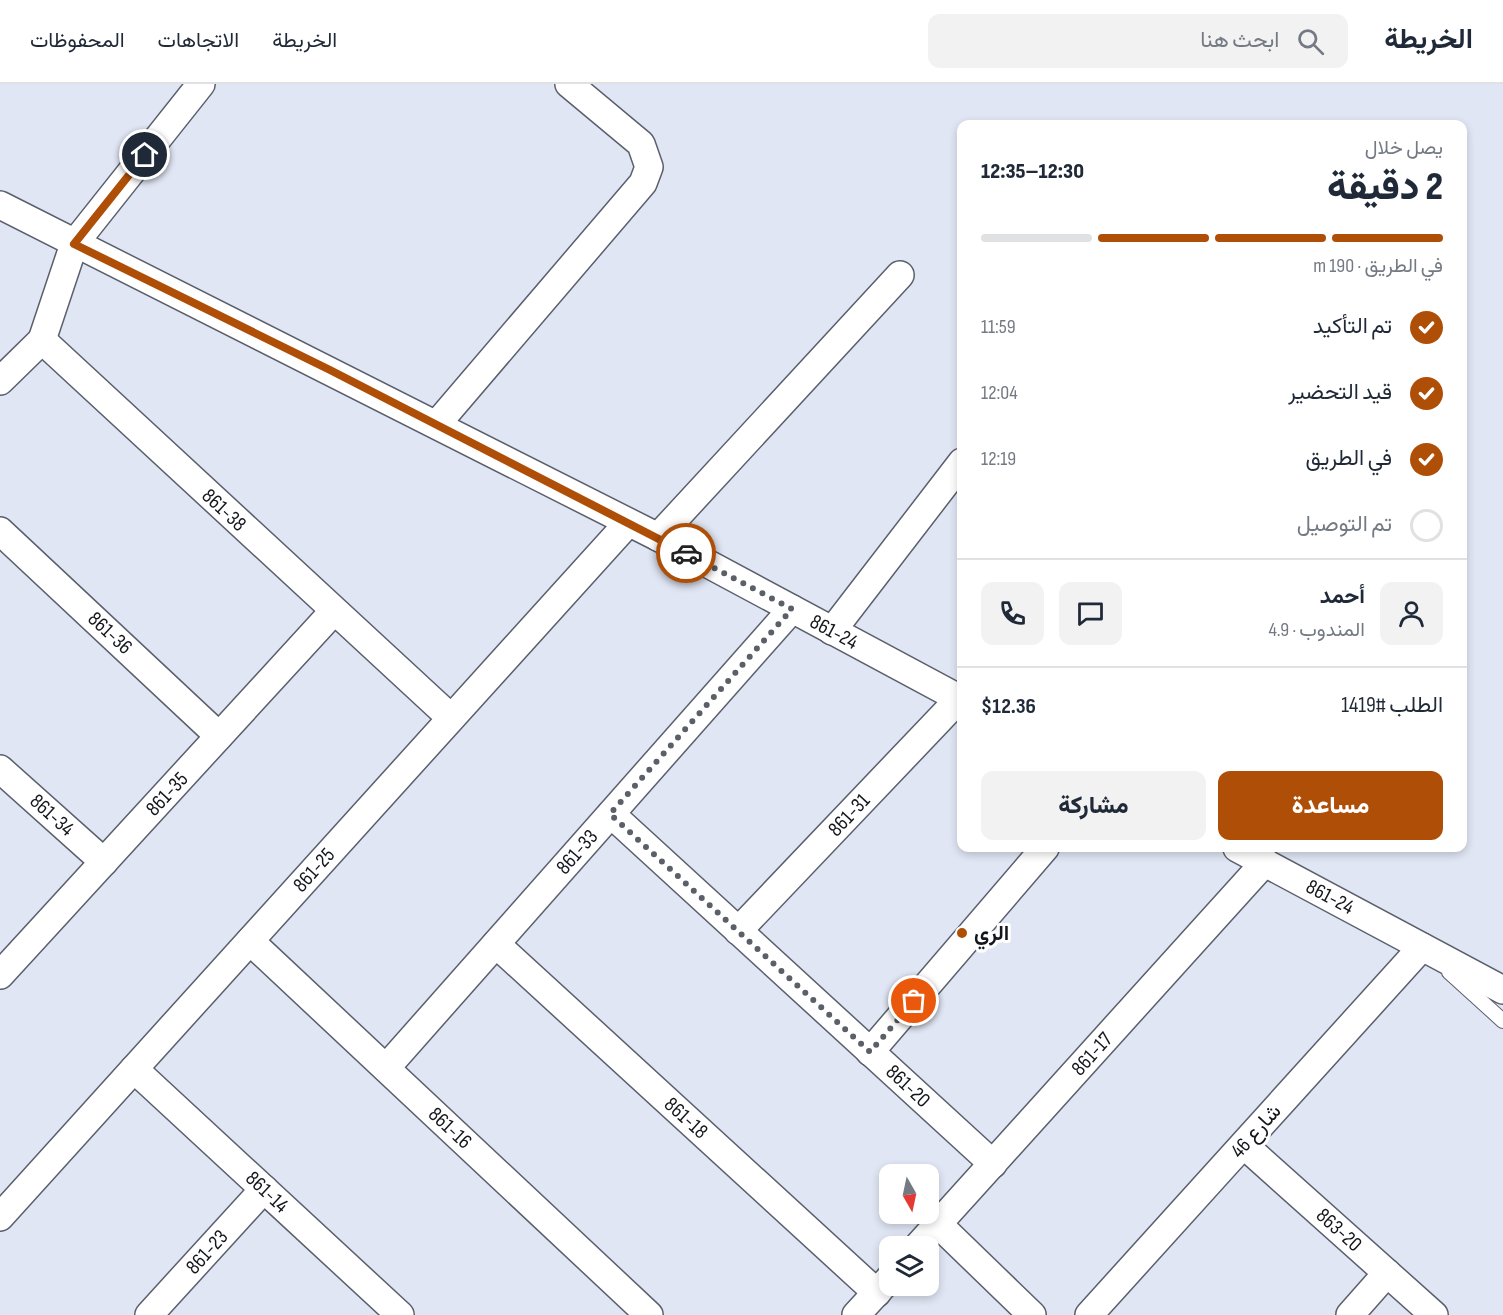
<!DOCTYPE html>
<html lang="ar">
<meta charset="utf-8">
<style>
body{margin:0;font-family:"Sofia Sans Condensed",Vazirmatn,sans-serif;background:#f2f2f3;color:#1f2937;direction:rtl;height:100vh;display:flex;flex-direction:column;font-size:22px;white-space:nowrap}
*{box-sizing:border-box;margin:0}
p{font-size:20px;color:#747a83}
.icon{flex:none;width:33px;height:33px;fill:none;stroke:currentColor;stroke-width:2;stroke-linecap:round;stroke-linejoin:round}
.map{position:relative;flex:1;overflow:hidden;direction:ltr}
.details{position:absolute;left:957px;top:36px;width:510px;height:732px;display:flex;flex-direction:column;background:#fff;border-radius:12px;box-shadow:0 3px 9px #0003;direction:rtl}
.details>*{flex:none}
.needle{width:39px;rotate:171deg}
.fabs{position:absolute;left:879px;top:1080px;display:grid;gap:12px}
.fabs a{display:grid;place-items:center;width:60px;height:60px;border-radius:12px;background:#fff;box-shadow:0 3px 9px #0003;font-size:30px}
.pin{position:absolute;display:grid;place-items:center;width:51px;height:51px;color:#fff;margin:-26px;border:3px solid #fff;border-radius:50%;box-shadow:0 2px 6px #0007}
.courier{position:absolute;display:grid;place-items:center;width:60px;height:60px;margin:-30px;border:4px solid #af4f07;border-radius:50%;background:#fff;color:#222;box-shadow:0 2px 8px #0007}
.summary em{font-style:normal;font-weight:800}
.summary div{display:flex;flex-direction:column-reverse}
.summary{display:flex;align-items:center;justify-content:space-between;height:102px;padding:0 24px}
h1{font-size:39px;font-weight:800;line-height:45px}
.bar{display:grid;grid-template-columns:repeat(4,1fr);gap:9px 6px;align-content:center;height:72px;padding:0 24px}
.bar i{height:8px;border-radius:4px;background:#e0e1e3}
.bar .active{background:#af4f07}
.bar p{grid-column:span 4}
.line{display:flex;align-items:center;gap:15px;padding:0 24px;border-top:2px solid #e0e1e3}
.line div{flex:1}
.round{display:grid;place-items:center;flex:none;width:63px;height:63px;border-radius:12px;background:#f2f2f3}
ol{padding:0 24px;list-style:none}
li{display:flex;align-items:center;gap:18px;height:66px}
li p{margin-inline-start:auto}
li .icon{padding:6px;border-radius:50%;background:#af4f07;color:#fff;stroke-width:4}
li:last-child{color:#747a83}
li i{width:33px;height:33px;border:3px solid #e0e1e3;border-radius:50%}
.action{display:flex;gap:12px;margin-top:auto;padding:12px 24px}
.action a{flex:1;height:69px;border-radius:12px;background:#af4f07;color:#fff;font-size:24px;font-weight:800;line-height:69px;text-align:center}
.action a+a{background:#f2f2f3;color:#1f2937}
header{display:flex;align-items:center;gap:36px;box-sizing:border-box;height:84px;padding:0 30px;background:#fff;border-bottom:2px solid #e0e1e3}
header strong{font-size:28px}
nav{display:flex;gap:33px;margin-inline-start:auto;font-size:21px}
.search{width:420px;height:54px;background:#f2f2f3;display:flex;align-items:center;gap:15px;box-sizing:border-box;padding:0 21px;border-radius:12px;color:#747a83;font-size:22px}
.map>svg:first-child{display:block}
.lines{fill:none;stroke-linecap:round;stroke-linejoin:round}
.lane-casing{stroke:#5a5f6b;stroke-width:16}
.street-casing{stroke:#5a5f6b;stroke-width:30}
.lane{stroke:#fff;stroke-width:14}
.street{stroke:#fff;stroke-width:27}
.done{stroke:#5b5f67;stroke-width:6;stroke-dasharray:0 10.8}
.route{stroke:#af4f07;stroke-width:8}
.poi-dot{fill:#af4f07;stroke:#fff;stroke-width:2}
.labels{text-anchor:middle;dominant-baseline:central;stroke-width:6;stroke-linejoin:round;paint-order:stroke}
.street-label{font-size:21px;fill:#14161b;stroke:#fff}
.poi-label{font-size:21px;font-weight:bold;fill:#14161b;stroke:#fff;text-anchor:start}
</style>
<header>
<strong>الخريطة</strong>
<div class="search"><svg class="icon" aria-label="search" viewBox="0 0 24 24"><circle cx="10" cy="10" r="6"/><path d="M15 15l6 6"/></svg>ابحث هنا</div>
<nav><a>الخريطة</a><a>الاتجاهات</a><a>المحفوظات</a></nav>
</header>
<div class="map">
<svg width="1503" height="1231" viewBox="0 0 1503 1231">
<rect width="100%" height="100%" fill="#e0e6f4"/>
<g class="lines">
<g class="lane-casing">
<polyline id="lane" points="1449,888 1503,937"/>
</g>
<g class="street-casing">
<g id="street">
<polyline points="0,121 658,453 962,616"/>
<polyline points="42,256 74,160 201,0"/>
<polyline points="0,297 42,256 451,634"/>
<polyline points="437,340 643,99 649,83 641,60 569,0"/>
<polyline points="0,447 219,652"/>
<polyline points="658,453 900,191"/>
<polyline points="832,547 962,378"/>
<polyline points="0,685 104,778"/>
<polyline points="611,730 993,1080"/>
<polyline points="1237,764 1503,906"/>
<polyline points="738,847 959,615"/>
<polyline points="250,857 649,1231"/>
<polyline points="496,860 877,1209"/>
<polyline points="0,891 333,528"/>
<polyline points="870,968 1045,764"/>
<polyline points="386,984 792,525"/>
<polyline points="134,985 400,1231"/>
<polyline points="1244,1061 1434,1231"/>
<polyline points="0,1133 628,439"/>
<polyline points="938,1140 1032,1231"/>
<polyline points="918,1162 1265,778"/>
<polyline points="149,1231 264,1105"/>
<polyline points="856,1231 890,1194"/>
<polyline points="1089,1231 1422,863"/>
<polyline points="1350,1231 1387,1189"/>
</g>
</g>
<use href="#lane" class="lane"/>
<use href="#street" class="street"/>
</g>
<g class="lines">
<polyline class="done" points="686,469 792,525 610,730 870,968 914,917"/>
<polyline class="route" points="145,71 74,160 330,286 686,469"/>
</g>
<circle class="poi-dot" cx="962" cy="849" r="6"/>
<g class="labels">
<g class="street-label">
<text transform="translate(224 426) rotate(43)">861-38</text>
<text transform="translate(834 548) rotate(28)">861-24</text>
<text transform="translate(110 549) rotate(43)">861-36</text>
<text transform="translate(167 710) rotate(-47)">861-35</text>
<text transform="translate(52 731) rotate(42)">861-34</text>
<text transform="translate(849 731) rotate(-47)">861-31</text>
<text transform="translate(577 768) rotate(-49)">861-33</text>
<text transform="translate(314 786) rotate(-48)">861-25</text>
<text transform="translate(1330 813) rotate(28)">861-24</text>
<text transform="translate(1092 970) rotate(-48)">861-17</text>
<text transform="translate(908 1002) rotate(43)">861-20</text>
<text transform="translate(686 1034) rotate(42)">861-18</text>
<text transform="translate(450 1044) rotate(43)">861-16</text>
<text transform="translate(1256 1047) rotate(-48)">شارع 46</text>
<text transform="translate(267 1108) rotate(43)">861-14</text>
<text transform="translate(1339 1146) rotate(42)">863-20</text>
<text transform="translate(207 1168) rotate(-48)">861-23</text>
</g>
<g class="poi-label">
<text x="974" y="849">الري</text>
</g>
</g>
</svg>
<div class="fabs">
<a><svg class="needle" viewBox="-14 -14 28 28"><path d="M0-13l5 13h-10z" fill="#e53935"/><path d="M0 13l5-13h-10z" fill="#747a83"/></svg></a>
<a><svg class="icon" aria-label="layers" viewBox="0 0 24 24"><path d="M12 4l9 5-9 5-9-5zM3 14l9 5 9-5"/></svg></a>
</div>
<div class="pin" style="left:914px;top:917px;background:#ea580c"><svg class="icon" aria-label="bag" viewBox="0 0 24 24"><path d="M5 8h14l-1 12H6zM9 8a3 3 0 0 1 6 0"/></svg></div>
<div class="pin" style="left:145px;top:71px;background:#1f2937"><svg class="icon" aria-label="home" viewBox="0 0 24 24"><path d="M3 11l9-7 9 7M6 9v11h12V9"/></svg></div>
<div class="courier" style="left:686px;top:469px"><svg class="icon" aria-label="car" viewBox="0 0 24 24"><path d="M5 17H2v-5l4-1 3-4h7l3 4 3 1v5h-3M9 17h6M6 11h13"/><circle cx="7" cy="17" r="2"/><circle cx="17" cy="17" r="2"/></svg></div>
<section class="details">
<div class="summary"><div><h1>2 دقيقة</h1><p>يصل خلال</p></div><em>12:30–12:35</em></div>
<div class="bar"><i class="active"></i><i class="active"></i><i class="active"></i><i></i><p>في الطريق · 190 m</p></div>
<ol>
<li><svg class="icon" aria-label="check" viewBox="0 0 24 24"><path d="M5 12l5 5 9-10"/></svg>تم التأكيد<p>11:59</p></li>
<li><svg class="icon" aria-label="check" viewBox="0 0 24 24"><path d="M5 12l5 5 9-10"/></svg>قيد التحضير<p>12:04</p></li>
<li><svg class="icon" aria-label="check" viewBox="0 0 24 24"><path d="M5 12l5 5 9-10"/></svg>في الطريق<p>12:19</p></li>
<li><i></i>تم التوصيل</li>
</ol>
<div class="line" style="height:108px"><a class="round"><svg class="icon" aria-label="person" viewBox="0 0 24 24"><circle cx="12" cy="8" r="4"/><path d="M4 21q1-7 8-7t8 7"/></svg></a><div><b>أحمد</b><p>المندوب · 4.9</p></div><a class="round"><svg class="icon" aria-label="chat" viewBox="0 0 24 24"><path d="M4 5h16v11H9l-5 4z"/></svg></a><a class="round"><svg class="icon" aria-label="phone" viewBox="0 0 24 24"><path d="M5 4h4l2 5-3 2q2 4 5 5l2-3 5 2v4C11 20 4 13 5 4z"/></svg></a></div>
<div class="line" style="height:78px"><div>الطلب #1419</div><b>$12.36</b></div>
<div class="action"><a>مساعدة</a><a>مشاركة</a></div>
</section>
</div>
